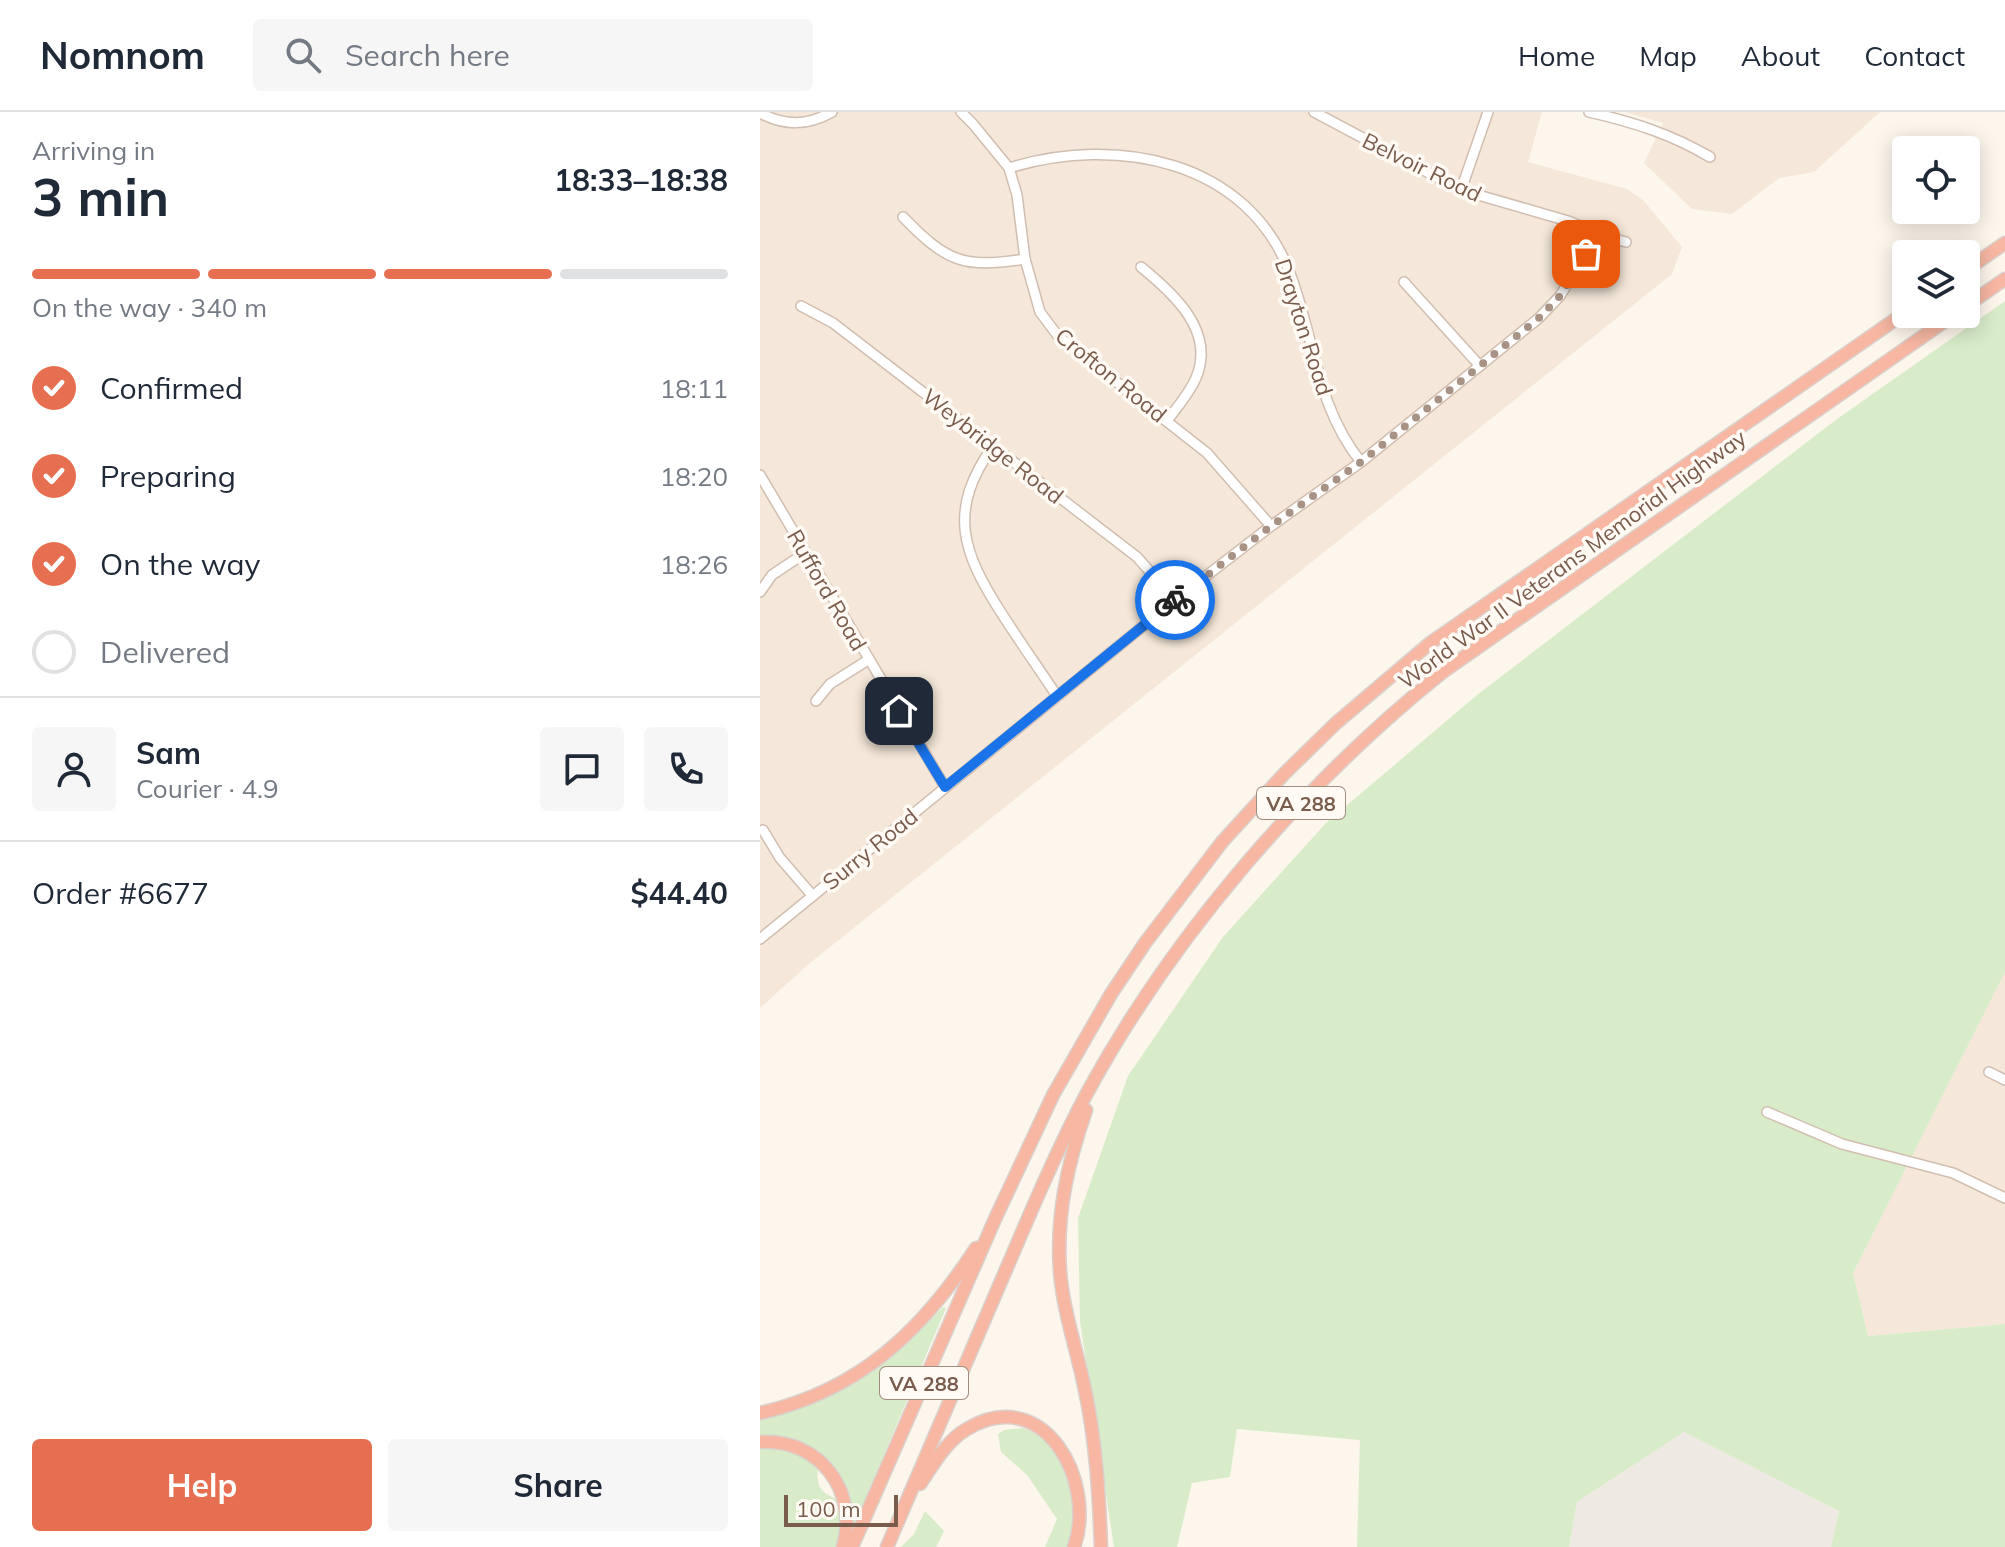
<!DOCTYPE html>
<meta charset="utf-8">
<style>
body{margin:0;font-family:Mulish,sans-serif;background:#f6f6f7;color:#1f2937;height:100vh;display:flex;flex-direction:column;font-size:30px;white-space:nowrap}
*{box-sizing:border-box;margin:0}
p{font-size:26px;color:#747a83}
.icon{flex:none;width:44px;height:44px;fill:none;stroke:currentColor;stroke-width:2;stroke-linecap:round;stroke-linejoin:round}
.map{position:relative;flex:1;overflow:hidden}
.panel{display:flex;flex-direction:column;background:#fff;width:760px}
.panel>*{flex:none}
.fabs{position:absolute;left:1132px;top:24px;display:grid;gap:16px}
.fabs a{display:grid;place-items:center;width:88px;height:88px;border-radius:8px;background:#fff;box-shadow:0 4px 20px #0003;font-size:40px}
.scale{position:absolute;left:24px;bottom:20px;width:114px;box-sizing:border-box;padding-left:8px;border:4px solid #7a5c4d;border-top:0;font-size:22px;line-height:28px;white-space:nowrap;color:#7a5c4d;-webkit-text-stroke:6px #fffaf3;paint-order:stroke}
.pin{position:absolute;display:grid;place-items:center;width:68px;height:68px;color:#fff;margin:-34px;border-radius:16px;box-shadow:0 4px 12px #0006}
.courier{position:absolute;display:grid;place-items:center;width:80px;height:80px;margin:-40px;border:6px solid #1a73e8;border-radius:50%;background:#fff;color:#222;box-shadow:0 2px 10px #0007}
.overview em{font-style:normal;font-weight:700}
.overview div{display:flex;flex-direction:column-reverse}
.overview{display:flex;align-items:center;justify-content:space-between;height:136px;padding:0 32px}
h1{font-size:52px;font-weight:700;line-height:60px}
.bar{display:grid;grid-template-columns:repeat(4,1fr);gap:12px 8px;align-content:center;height:96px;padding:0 32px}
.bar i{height:10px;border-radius:6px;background:#e0e1e3}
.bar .selected{background:#e76f51}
.bar p{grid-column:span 4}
.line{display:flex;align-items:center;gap:20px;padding:0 32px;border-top:2px solid #e0e1e3}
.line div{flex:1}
.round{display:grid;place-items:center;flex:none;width:84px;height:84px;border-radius:8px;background:#f6f6f7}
ol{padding:0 32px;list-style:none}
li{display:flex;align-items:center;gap:24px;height:88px}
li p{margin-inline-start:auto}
li .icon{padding:8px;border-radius:50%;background:#e76f51;color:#fff;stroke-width:4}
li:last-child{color:#747a83}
li i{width:44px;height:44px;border:4px solid #e0e1e3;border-radius:50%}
.primary-button{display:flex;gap:16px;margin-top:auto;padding:16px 32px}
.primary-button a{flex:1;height:92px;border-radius:8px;background:#e76f51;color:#fff;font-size:32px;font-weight:700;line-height:92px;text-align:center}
.primary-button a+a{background:#f6f6f7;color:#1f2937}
header{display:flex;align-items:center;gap:48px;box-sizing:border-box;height:112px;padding:0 40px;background:#fff;border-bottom:2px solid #e0e1e3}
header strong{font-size:38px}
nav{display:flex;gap:44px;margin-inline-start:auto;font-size:28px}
.search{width:560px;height:72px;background:#f6f6f7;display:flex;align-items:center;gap:20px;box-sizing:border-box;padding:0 28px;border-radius:8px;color:#747a83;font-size:30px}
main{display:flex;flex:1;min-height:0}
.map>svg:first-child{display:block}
.residential{fill:#f5e8da}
.industrial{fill:#efe9e4}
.green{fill:#d8ecc9}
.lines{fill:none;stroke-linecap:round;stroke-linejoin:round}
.minor-casing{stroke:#d1beb0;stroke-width:12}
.highway-casing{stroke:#dad1cd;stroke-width:15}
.minor{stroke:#fff;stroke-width:9}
.highway{stroke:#f7b7a3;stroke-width:12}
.done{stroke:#a89285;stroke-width:8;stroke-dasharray:0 14.4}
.route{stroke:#1a73e8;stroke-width:10}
.labels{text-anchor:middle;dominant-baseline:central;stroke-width:7;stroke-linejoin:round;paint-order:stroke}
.shield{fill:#fffaf3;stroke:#a28b7f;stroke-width:2}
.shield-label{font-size:20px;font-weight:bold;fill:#7a5c4d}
.street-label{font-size:22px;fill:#7a5c4d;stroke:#fffaf3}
</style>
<header>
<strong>Nomnom</strong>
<div class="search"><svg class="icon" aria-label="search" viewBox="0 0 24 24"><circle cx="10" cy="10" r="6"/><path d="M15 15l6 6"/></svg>Search here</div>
<nav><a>Home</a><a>Map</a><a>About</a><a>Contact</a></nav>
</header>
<main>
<section class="panel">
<div class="overview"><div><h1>3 min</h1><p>Arriving in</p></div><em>18:33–18:38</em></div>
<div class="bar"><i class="selected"></i><i class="selected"></i><i class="selected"></i><i></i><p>On the way · 340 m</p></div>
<ol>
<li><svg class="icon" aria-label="check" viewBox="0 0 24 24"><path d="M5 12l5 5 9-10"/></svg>Confirmed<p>18:11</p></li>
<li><svg class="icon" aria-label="check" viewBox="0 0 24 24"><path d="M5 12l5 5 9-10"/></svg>Preparing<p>18:20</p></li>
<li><svg class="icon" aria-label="check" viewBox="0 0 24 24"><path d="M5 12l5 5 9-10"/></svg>On the way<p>18:26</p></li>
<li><i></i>Delivered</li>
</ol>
<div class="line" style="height:144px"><a class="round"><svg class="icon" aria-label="person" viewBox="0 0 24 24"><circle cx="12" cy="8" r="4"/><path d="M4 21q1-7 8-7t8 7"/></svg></a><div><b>Sam</b><p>Courier · 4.9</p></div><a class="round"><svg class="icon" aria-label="chat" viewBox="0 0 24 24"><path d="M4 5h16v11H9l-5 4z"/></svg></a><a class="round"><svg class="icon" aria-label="phone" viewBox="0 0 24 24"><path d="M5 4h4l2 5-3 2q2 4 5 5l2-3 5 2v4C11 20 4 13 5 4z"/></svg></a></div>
<div class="line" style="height:104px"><div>Order #6677</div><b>$44.40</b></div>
<div class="primary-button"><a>Help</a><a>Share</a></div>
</section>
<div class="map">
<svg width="1245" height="1435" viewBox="0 0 1245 1435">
<rect width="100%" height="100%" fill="#fdf6ec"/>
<g class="residential">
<polygon points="0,0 782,0 768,50 867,77 883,88 922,135 912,162 50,851 0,896"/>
<polygon points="864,0 1120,0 1054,60 1019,66 972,102 932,97 884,51 903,11"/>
<polygon points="1245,860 1245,1212 1108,1224 1093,1161"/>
</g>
<polygon class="industrial" points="924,1320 1079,1399 1071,1435 809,1435 817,1390"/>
<g class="green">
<polygon points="1245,189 1245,860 1093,1161 1108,1224 1245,1212 1245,1435 1071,1435 1079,1399 924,1320 817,1390 809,1435 597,1435 600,1328 477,1317 470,1365 432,1371 417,1435 354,1435 320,1209 318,1106 368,964 463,825 566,711 717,583 1077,307"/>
<path d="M 183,1195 L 186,1196 L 90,1423 C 95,1362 69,1357 24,1328 L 24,1325 L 0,1324 L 0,1307 C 73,1289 132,1250 183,1195 Z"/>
<path d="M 262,1316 C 313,1329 322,1393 307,1435 L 285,1435 L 297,1407 L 267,1363 L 241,1340 L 238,1322 L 244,1318 Z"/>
<path d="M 0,1335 L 33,1339 L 58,1354 C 56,1375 60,1381 80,1388 L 82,1404 L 76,1435 L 0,1435 Z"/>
<polygon points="165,1399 184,1419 176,1435 141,1435 154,1422"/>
</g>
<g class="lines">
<g class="minor-casing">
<g id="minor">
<polyline points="201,0 213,12 249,56 257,83 265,147 280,200 298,224 447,341 511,414"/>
<polyline points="554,0 701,78 808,109 847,125 866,130"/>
<path d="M 829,0 C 873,10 911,22 950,45"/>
<path d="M 0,1 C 25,14 47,14 72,0"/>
<path d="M 249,56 C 355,23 489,47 531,164 C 555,228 556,294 601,350"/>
<polyline points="701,78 728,0"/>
<path d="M 143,105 C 186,149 202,157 265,147"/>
<path d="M 381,155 C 413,181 456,219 436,266 C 429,282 417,295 407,309"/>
<polyline points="644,170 720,254"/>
<polyline points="41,194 73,211 377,445 415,488"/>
<path d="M 233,334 C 187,399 202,440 242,502 C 260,530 279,557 297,584"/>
<polyline points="0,363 185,675"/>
<polyline points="0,480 12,463 45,441"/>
<polyline points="56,589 70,572 108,548"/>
<polyline points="3,718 20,746 52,783"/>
<polyline points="0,827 415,488 511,414 601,350 779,206 800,184 838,121"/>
<polyline points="1229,960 1245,968"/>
<polyline points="1007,1000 1082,1032 1193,1061 1245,1086"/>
</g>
</g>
<g class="highway-casing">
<g id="highway">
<polyline points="1206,158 1245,131"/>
<polyline points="1206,194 1245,167"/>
<path d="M 326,998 C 308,1050 296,1102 300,1159 C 303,1199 317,1238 325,1278 C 336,1330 339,1382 341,1435"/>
<path d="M 0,1301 C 99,1279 162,1219 216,1136"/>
<path d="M 0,1330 C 59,1326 99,1379 83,1435"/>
<path d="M 160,1372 C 173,1353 186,1329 207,1317 C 284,1271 337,1369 314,1435"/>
<polyline points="92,1435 235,1107 293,983 351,882 385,831 462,730 525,661 575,612 669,532 1146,200"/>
<path d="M 127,1435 C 164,1348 202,1261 239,1174 C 267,1109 294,1043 327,981 C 413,823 544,671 684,559 L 1195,202"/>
</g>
</g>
<use href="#minor" class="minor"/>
<use href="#highway" class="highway"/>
</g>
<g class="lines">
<polyline class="done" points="415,488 511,414 601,350 779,206 800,184 826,142"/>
<polyline class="route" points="139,599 185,675 415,488"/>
</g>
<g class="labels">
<g class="shield">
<rect x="497" y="675" width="88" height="32" rx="6"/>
<rect x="120" y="1255" width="88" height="32" rx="6"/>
</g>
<g class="shield-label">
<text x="541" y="691">VA 288</text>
<text x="164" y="1271">VA 288</text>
</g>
<g class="street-label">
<text transform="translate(662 55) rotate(26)">Belvoir Road</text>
<text transform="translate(544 215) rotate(72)">Drayton Road</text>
<text transform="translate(351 263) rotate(39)">Crofton Road</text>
<text transform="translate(233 334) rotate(38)">Weybridge Road</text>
<text transform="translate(812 447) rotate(-36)">World War II Veterans Memorial Highway</text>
<text transform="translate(67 478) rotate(60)">Rufford Road</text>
<text transform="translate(110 737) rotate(-39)">Surry Road</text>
</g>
</g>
</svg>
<div class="fabs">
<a><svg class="icon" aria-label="locate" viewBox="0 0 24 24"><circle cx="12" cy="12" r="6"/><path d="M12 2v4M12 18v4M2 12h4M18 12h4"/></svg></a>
<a><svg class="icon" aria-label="layers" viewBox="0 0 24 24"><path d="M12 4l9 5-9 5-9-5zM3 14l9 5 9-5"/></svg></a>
</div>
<div class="scale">100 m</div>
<div class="pin" style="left:826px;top:142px;background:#ea580c"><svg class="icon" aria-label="bag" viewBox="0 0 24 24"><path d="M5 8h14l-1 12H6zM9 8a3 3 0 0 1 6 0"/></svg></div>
<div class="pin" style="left:139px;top:599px;background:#1f2937"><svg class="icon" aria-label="home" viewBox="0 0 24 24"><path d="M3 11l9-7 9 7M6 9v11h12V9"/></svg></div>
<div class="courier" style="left:415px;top:488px"><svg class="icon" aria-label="bike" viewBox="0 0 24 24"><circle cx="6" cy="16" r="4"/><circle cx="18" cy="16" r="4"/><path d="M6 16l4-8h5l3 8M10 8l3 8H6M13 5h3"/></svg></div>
</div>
</main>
